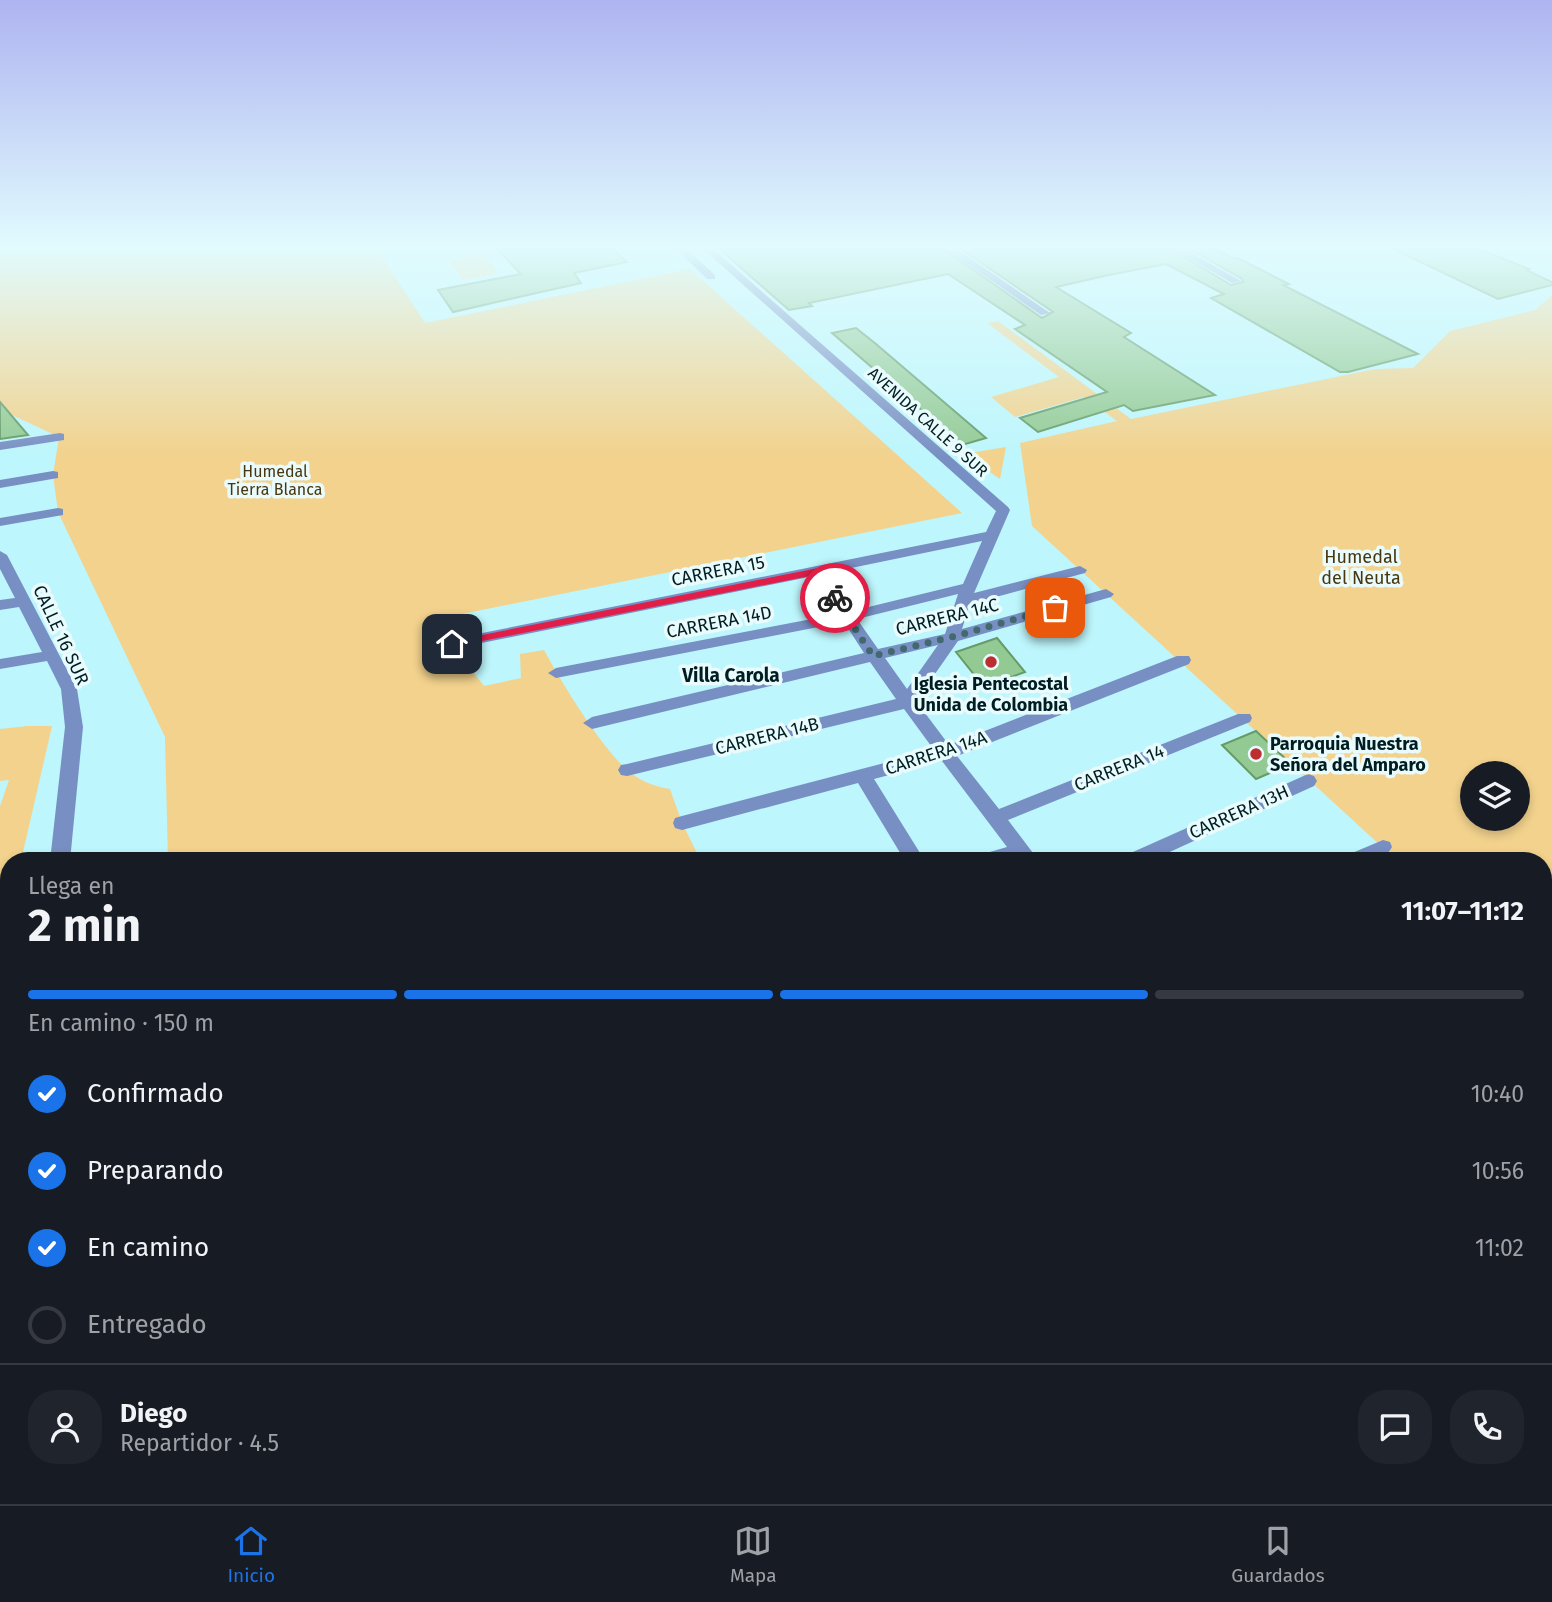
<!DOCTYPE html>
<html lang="es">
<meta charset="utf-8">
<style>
body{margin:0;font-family:"Fira Sans",sans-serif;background:#20242c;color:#f1f3f6;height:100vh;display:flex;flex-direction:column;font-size:26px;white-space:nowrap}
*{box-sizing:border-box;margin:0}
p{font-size:23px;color:#9ea1a6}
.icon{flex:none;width:38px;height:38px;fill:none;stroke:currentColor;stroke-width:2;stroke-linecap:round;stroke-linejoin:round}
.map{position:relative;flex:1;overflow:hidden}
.panel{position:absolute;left:0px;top:852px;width:1552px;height:653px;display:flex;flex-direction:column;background:#171b24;border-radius:28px 28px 0 0;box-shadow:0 4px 10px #0003}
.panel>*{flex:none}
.buttons{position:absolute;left:1460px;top:761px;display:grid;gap:14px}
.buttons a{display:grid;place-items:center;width:70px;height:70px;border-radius:50%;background:#171b24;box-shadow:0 4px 10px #0003;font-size:35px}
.pin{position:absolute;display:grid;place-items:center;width:60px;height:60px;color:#fff;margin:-30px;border-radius:14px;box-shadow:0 4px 10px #0006}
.courier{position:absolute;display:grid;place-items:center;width:70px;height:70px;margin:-35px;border:5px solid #e11d48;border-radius:50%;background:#fff;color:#222;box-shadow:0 2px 9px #0007}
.head em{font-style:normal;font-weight:700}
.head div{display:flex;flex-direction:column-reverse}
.head{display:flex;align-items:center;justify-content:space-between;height:119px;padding:0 28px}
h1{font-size:46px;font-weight:700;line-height:52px}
.bar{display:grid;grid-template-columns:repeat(4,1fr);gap:10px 7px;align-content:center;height:84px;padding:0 28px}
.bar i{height:9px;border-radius:5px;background:#363941}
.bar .on{background:#1a73e8}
.bar p{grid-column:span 4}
.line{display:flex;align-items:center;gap:18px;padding:0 28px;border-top:2px solid #363941}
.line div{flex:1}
.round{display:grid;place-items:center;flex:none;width:74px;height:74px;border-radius:28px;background:#20242c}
ol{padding:0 28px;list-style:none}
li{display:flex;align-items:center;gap:21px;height:77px}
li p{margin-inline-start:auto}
li .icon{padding:7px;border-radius:50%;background:#1a73e8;color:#fff;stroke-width:4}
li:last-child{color:#9ea1a6}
li i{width:38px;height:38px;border:4px solid #363941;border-radius:50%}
.tabs{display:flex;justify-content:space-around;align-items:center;height:98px;border-top:2px solid #363941;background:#171b24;font-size:19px;color:#9ea1a6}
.tabs a{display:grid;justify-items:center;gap:4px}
.tabs .on{color:#1a73e8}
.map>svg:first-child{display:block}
.green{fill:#f2d28d;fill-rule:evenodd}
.building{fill:#93ca94;stroke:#669b67;stroke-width:2}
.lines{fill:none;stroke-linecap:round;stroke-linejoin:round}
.minor{fill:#788fc3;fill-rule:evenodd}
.route{fill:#e11d48}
.done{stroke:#426a6e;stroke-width:7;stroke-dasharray:0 12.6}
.poi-dot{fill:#bd2e30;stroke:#e9fbfd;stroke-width:2.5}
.labels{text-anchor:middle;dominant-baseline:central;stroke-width:7;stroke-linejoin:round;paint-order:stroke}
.far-street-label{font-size:16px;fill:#001e22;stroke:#e9fbfd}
.far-park-label{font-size:16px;fill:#48370e;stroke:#e9fbfd}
.park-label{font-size:18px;fill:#48370e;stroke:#e9fbfd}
.street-label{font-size:18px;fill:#001e22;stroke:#e9fbfd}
.poi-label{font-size:18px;font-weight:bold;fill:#001e22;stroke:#e9fbfd}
.neighbourhood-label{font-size:19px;font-weight:bold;fill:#001e22;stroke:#e9fbfd}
</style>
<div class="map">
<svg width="1552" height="1504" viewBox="0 0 1552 1504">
<rect width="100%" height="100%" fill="#bdf6fc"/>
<g class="green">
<path d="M 0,247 L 376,247 L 425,323 L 690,269 L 962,513 L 432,620 L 484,686 L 521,678 L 520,654 L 544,650 C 562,683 599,744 626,769 C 638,780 655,787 670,789 L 682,823 L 701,861 L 168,861 L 165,737 L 58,512 L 53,475 L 59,437 L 10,414 L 0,405 Z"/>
<polygon points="483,253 498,273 463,280 448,260"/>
<path d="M 1552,295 L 1552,1002 L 1544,994 L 1544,861 L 1385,861 L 1393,857 L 1032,526 L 1020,443 L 1117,421 L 1084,397 L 1015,417 L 991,397 L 1059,377 L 987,323 L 998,321 L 1131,419 L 1375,369 L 1413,368 L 1450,331 L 1535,310 ZM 1472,774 L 1517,774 L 1517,819 L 1472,819 Z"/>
<polygon points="1006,447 1000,479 964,454"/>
<polygon points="27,726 52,726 21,861 9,861 9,916 0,954 0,806 9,780 0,781 0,729"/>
<polygon points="9,1196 9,1496 66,1496 64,1504 0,1504 0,1198"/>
<polygon points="426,1496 777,1496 780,1504 426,1504"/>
</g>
<g class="building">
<polygon points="495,247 610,247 627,262 574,273 581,283 453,312 438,290 521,274"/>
<polygon points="717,247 941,247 1042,318 1053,312 958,247 1168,247 1231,285 1243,282 1242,279 1186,247 1213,247 1233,258 1240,259 1289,284 1283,285 1418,354 1348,372 1340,372 1211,298 1224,294 1166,264 1109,275 1056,287 1131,333 1124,337 1215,395 1133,411 1124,405 1038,432 1020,418 1107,392 1015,329 1025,325 948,274 809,303 812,306 789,310"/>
<polygon points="1389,247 1477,248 1529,269 1526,270 1552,282 1552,285 1498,299"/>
<polygon points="856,328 876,344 986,438 962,445 832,333"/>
<polygon points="0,402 28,435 0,439"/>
<polygon points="997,638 1025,672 984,687 956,652"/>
<polygon points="1256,731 1291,764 1256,779 1222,745"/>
</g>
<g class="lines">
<g class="minor">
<polygon points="674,247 684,247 715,275 715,279 707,279"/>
<path d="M 701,247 L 711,247 L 1008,507 L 1010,510 L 974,593 L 1080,566 L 1087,570 L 1085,573 L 970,604 L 962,629 L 1106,589 L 1114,594 L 1111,597 L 958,641 L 916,701 L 949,745 L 1177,656 L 1189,656 L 1191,660 L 1189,664 L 957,756 L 999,809 L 1238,714 L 1250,714 L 1252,718 L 1250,722 L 1008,820 L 1039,861 L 973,861 L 976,856 L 1007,847 L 942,761 L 874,779 L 925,861 L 905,861 L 858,783 L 682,830 L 675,828 L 673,823 L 675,818 L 682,816 L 934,750 L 904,709 L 627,776 L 621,775 L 618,770 L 621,765 L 627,764 L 896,699 L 870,662 L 592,729 L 583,723 L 592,717 L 864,653 L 844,622 L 556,678 L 548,673 L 556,668 L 838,614 L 814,576 L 452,649 L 446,648 L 444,644 L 452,639 L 986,532 L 996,511 ZM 982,541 L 963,584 L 852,611 L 827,573 ZM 958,594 L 945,634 L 878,649 L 857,619 ZM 938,645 L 907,689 L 885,658 Z"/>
<polygon points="943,247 954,247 1050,313 1041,315"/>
<polygon points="1170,247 1181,247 1241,281 1232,283"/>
<polygon points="60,433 64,434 64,440 0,450 0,442"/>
<polygon points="53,471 58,472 58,478 0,488 0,480"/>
<polygon points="58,508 63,509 63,515 0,526 0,518"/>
<polygon points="0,551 7,555 77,689 83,727 70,861 50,861 65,727 61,689 47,661 0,669 0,659 42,652 19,607 0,610 0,600 15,598 0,569"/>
<polygon points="1308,774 1314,776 1317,781 1314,786 1150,861 1121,861 1124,856"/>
<path d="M 1383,840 L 1390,842 L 1392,847 C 1383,864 1359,861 1342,861 L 1345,856 Z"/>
<polygon points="1552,1015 1552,1037 1544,1040 1544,1019"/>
<polygon points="9,1092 9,1114 0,1116 0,1094"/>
<polygon points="1552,1156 1552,1182 1544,1185 1544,1160"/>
<polygon points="1552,1401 1552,1433 1544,1436 1544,1405"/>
<polygon points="91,1496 121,1496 120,1504 90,1504"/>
<polygon points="865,1496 902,1496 899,1504 861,1504"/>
<polygon points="1208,1496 1243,1496 1240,1504 1204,1504"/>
<polygon points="1499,1496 1530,1496 1534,1504 1502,1504"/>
</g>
</g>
<linearGradient id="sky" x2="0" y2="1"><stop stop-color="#aeb4f0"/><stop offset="0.54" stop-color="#e1fbfe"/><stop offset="1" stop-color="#e1fbfe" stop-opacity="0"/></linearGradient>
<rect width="1552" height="457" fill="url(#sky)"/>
<polygon class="route" points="818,568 821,569 840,598 838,600 831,600 815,575 452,647 447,644 452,641"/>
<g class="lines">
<polyline class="done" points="835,598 873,656 952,637 1055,608"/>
</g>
<g class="poi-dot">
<circle cx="991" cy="662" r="7"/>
<circle cx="1256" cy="754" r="7"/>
</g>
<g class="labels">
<g class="far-street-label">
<text transform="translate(928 422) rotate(42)">AVENIDA CALLE 9 SUR</text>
</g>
<g class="far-park-label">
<text x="275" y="471">Humedal<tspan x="275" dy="18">Tierra Blanca</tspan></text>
</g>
<g class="park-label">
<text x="1361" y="557">Humedal<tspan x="1361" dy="21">del Neuta</tspan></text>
</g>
<g class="street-label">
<text transform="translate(718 571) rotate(-11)">CARRERA 15</text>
<text transform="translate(947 617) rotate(-14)">CARRERA 14C</text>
<text transform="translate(719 622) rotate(-11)">CARRERA 14D</text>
<text transform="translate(61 635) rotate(65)">CALLE 16 SUR</text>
<text transform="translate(767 736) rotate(-14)">CARRERA 14B</text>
<text transform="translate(936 753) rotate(-18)">CARRERA 14A</text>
<text transform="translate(1119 768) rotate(-22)">CARRERA 14</text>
<text transform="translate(1239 812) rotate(-24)">CARRERA 13H</text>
</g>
<g class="poi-label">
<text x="991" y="684">Iglesia Pentecostal<tspan x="991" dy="21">Unida de Colombia</tspan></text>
<text x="1270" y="744" text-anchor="start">Parroquia Nuestra<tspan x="1270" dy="21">Señora del Amparo</tspan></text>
</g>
<g class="neighbourhood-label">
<text x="731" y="675">Villa Carola</text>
</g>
</g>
</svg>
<div class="buttons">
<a><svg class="icon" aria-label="layers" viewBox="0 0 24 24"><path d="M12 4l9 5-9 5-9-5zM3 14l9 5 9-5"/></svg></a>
</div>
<div class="pin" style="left:1055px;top:608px;background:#ea580c"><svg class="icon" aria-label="bag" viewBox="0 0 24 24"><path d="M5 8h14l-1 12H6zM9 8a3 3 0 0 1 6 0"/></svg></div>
<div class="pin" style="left:452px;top:644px;background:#1f2937"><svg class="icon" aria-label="home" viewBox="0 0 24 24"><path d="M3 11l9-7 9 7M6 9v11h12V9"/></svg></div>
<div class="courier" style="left:835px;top:598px"><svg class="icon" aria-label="bike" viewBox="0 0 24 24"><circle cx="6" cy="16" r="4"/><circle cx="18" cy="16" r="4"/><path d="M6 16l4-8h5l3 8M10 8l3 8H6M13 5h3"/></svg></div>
<section class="panel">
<div class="head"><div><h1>2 min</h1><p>Llega en</p></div><em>11:07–11:12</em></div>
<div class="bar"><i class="on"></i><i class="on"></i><i class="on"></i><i></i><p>En camino · 150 m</p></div>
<ol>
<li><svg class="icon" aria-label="check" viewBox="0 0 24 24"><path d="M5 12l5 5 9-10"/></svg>Confirmado<p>10:40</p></li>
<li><svg class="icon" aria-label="check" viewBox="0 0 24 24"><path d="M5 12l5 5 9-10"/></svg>Preparando<p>10:56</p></li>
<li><svg class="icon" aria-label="check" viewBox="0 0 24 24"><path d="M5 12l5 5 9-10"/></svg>En camino<p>11:02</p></li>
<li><i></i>Entregado</li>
</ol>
<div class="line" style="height:126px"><a class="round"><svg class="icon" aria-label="person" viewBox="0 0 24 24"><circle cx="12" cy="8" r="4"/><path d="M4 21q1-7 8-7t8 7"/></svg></a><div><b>Diego</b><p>Repartidor · 4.5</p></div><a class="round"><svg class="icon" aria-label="chat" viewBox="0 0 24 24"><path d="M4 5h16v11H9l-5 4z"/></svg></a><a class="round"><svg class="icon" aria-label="phone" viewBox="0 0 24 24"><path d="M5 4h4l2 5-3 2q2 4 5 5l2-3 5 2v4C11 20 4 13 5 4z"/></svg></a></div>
</section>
</div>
<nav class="tabs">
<a class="on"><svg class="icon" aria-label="home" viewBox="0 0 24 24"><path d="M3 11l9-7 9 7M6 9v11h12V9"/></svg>Inicio</a>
<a><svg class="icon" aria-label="map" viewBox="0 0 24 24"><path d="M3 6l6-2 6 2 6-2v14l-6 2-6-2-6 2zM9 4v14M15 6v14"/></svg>Mapa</a>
<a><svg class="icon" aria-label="saved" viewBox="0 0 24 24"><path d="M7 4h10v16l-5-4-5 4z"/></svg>Guardados</a>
</nav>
